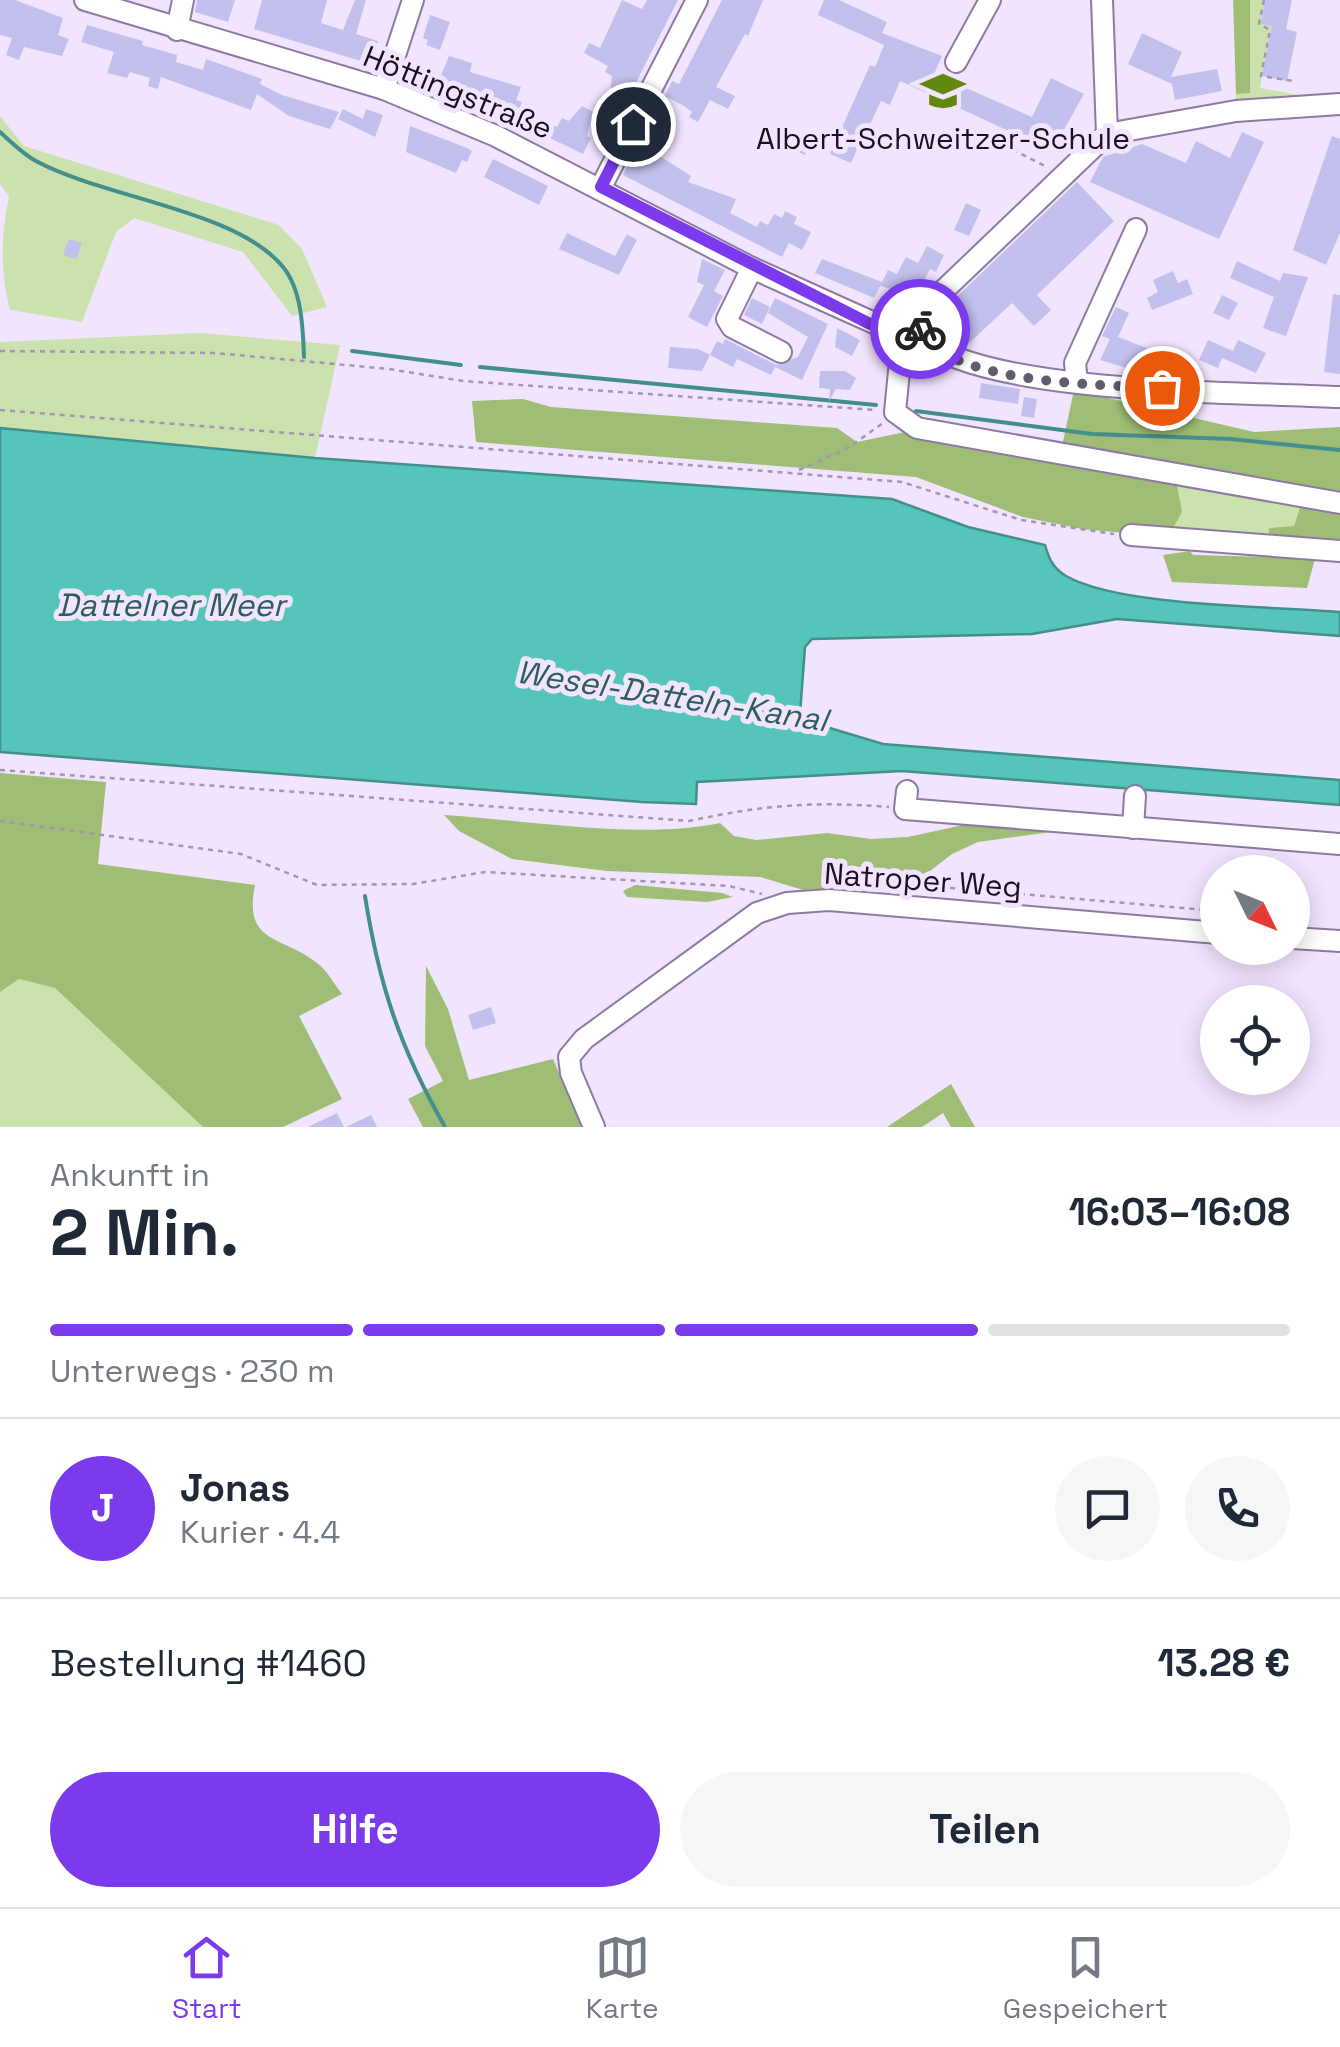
<!DOCTYPE html>
<html lang="de">
<meta charset="utf-8">
<style>
body{margin:0;font-family:"Space Grotesk",sans-serif;background:#f6f6f7;color:#1f2937;height:100vh;display:flex;flex-direction:column;font-size:38px;white-space:nowrap}
*{box-sizing:border-box;margin:0}
p{font-size:32px;color:#747a83}
.icon{flex:none;width:55px;height:55px;fill:none;stroke:currentColor;stroke-width:2;stroke-linecap:round;stroke-linejoin:round}
.map{position:relative;height:1127px;overflow:hidden}
.sheet{display:flex;flex-direction:column;background:#fff;flex:1}
.sheet>*{flex:none}
.needle{width:65px;rotate:133deg}
.buttons{position:absolute;left:1200px;top:855px;display:grid;gap:20px}
.buttons a{display:grid;place-items:center;width:110px;height:110px;border-radius:50%;background:#fff;box-shadow:0 5px 25px #0003;font-size:50px}
.pin{position:absolute;display:grid;place-items:center;width:85px;height:85px;color:#fff;margin:-42px;border:5px solid #fff;border-radius:50%;box-shadow:0 2px 10px #0007}
.courier{position:absolute;display:grid;place-items:center;width:100px;height:100px;margin:-50px;border:8px solid #7c3aed;border-radius:50%;background:#fff;color:#222;box-shadow:0 2px 12px #0007}
.head em{font-style:normal;font-weight:600}
.head div{display:flex;flex-direction:column-reverse}
.head{display:flex;align-items:center;justify-content:space-between;height:170px;padding:0 50px}
h1{font-size:65px;font-weight:600;line-height:75px}
.bar{display:grid;grid-template-columns:repeat(4,1fr);gap:15px 10px;align-content:center;height:120px;padding:0 50px}
.bar i{height:12px;border-radius:8px;background:#e0e1e3}
.bar .active{background:#7c3aed}
.bar p{grid-column:span 4}
.line{display:flex;align-items:center;gap:25px;padding:0 50px;border-top:2px solid #e0e1e3}
.line div{flex:1}
.round{display:grid;place-items:center;flex:none;width:105px;height:105px;border-radius:52px;background:#f6f6f7}
.primary-button{display:flex;gap:20px;margin-top:auto;padding:20px 50px}
.primary-button a{flex:1;height:115px;border-radius:60px;background:#7c3aed;color:#fff;font-size:40px;font-weight:600;line-height:115px;text-align:center}
.primary-button a+a{background:#f6f6f7;color:#1f2937}
.menu{display:flex;justify-content:space-around;align-items:center;height:140px;border-top:2px solid #e0e1e3;background:#fff;font-size:28px;color:#747a83}
.menu a{display:grid;justify-items:center;gap:5px}
.menu .active{color:#7c3aed}
.map>svg:first-child{display:block}
.green{fill:#cbe2ae}
.forest{fill:#9fbd74}
.water{fill:#55c5ba;stroke:#438f8c;stroke-width:2.5}
.lines{fill:none;stroke-linecap:round;stroke-linejoin:round}
.stream{stroke:#438f8c;stroke-width:4}
.building{fill:#c2c0ed}
.minor-casing{stroke:#8d7aa2;stroke-width:24}
.path{stroke:#a297ae;stroke-width:2.5;stroke-dasharray:5 5;stroke-linecap:butt}
.minor{stroke:#fff;stroke-width:20}
.done{stroke:#655b6e;stroke-width:10;stroke-dasharray:0 18}
.route{stroke:#7c3aed;stroke-width:12}
.labels{text-anchor:middle;dominant-baseline:central;stroke-width:10;stroke-linejoin:round;paint-order:stroke}
.street-label{font-size:30px;fill:#191120;stroke:#f1e4ff}
.poi-label{font-size:30px;fill:#191120;stroke:#f1e4ff}
.water-label{font-size:32px;font-style:italic;fill:#2d5e59;stroke:#f1e4ff}
</style>
<div class="map">
<svg width="1340" height="1127" viewBox="0 0 1340 1127">
<rect width="100%" height="100%" fill="#f1e4ff"/>
<g class="green">
<polygon points="1250,0 1265,0 1261,24 1272,26 1260,88 1310,97 1236,100 1236,94 1250,92"/>
<path d="M 0,116 L 24,146 L 279,225 L 302,249 L 327,307 L 292,316 L 243,252 L 134,218 L 116,232 L 82,322 L 10,310 C 0,270 1,237 9,196 L 0,184 Z"/>
<polygon points="200,333 340,345 315,458 0,428 0,342"/>
<polygon points="1175,475 1303,498 1294,526 1269,543 1168,537 1177,503"/>
<polygon points="19,979 55,988 203,1127 0,1127 0,992"/>
</g>
<g class="forest">
<polygon points="1233,0 1250,0 1250,93 1236,94"/>
<polygon points="1074,390 1254,432 1340,427 1340,501 1061,451"/>
<polygon points="523,399 551,407 837,428 857,442 915,430 1175,475 1182,512 1168,537 1082,529 1023,517 916,477 476,442 472,401"/>
<polygon points="1303,498 1340,506 1340,542 1318,548 1307,588 1172,582 1163,555 1190,551 1193,555 1268,557 1269,528 1294,526"/>
<path d="M 0,773 L 106,782 L 98,864 L 255,885 C 243,945 282,935 317,963 C 327,970 334,984 342,994 L 299,1016 L 342,1099 L 283,1127 L 203,1127 L 55,988 L 19,979 L 0,992 Z"/>
<path d="M 444,815 C 526,820 641,840 720,823 L 734,836 L 756,840 L 827,833 L 871,839 L 908,837 L 963,825 L 1052,832 L 978,842 L 952,854 L 912,885 L 803,890 L 760,877 L 607,871 L 512,859 L 459,831 Z"/>
<polygon points="635,885 722,893 733,897 707,902 627,897 623,891"/>
<polygon points="426,966 448,1009 469,1080 553,1059 582,1127 423,1127 408,1099 443,1081 425,1046"/>
<polygon points="951,1084 975,1127 951,1127 943,1113 922,1127 887,1127"/>
</g>
<path class="water" d="M 0,428 L 315,458 L 892,499 L 968,527 L 1045,545 C 1049,559 1053,568 1066,576 C 1121,607 1272,606 1340,612 L 1340,636 L 1117,619 L 1032,634 L 812,639 L 805,647 L 800,714 L 803,720 L 883,744 L 1340,780 L 1340,805 L 902,771 L 697,782 L 696,804 L 642,802 L 0,752 Z"/>
<g class="lines">
<g class="stream">
<path d="M 0,132 C 11,142 23,154 36,161 C 104,198 237,210 283,267 C 302,290 303,329 304,357"/>
<polyline points="352,351 461,365"/>
<polyline points="480,367 876,405"/>
<polyline points="916,411 1092,434 1231,439 1340,450"/>
<path d="M 365,896 C 379,985 400,1048 445,1127"/>
</g>
</g>
<g class="building">
<polygon points="0,0 15,0 63,18 58,35 69,39 62,56 24,47 19,60 6,55 12,38 0,35"/>
<polygon points="197,0 235,0 228,22 195,12"/>
<polygon points="262,0 327,0 321,23 343,30 355,0 366,0 356,34 378,41 371,64 254,29"/>
<polygon points="622,0 642,9 647,0 678,0 625,104 610,97 612,76 605,72 608,66 584,53 589,43 600,48"/>
<polygon points="722,0 763,0 748,36 745,34 716,87 735,96 728,109 710,100 698,122 689,117 692,112 684,106 665,96 672,81 679,84"/>
<polygon points="824,0 839,0 887,22 882,33 942,56 934,74 1032,117 1051,78 1084,94 1052,151 900,81 890,105 881,101 866,133 875,137 870,148 860,143 851,163 830,154 870,65 875,67 884,45 818,15"/>
<polygon points="1265,0 1292,0 1286,29 1297,32 1287,81 1262,76 1272,26 1261,24"/>
<polygon points="430,15 450,22 440,50 426,45 428,40 423,38"/>
<polygon points="87,25 143,41 142,45 177,55 176,62 203,70 206,59 262,79 260,84 282,95 339,112 330,129 289,116 257,94 251,110 161,77 158,89 148,86 150,78 130,72 127,78 107,73 114,52 81,42"/>
<polygon points="1142,33 1182,52 1171,77 1217,69 1222,91 1175,100 1172,84 1128,64"/>
<polygon points="449,56 472,63 470,72 521,87 516,100 522,102 520,107 557,127 562,118 569,121 582,106 593,112 587,136 591,138 583,154 521,124 523,120 436,88"/>
<polygon points="343,109 363,119 366,109 383,115 375,137 338,119"/>
<polygon points="781,125 813,139 805,155 774,141"/>
<polygon points="410,126 467,148 472,151 467,162 462,160 456,173 406,152"/>
<polygon points="1242,132 1264,142 1219,239 1090,182 1103,157 1142,144 1186,163 1196,141 1230,158"/>
<polygon points="1332,136 1340,139 1340,233 1326,265 1293,250"/>
<polygon points="655,153 691,176 688,182 736,199 730,213 757,227 760,221 768,225 774,214 782,218 785,211 797,217 794,224 811,232 802,250 789,243 782,257 623,175 633,154 650,162"/>
<polygon points="493,159 548,186 539,205 484,177"/>
<polygon points="1077,182 1114,221 1037,295 1051,310 1034,326 1012,303 966,346 952,331 958,325 943,310"/>
<polygon points="966,203 981,210 969,236 954,230"/>
<polygon points="567,233 615,256 627,234 637,240 619,275 559,249"/>
<polygon points="69,239 82,243 76,259 63,255"/>
<polygon points="927,246 944,255 936,272 930,269 921,286 913,282 907,293 880,286 874,298 815,273 822,259 882,282 888,270 897,274 906,257 918,263"/>
<polygon points="702,259 725,270 714,291 723,296 707,327 688,317 704,285 697,282"/>
<polygon points="1237,261 1280,281 1283,273 1308,277 1286,336 1263,328 1274,297 1230,278"/>
<polygon points="1173,271 1178,283 1187,279 1193,294 1152,310 1147,298 1158,292 1153,280"/>
<polygon points="1333,294 1340,295 1340,374 1324,372"/>
<polygon points="1222,295 1238,303 1229,320 1213,313"/>
<polygon points="752,298 770,307 762,324 744,315"/>
<polygon points="775,298 828,324 802,380 775,367 771,375 737,359 733,367 710,355 717,341 723,344 725,339 776,365 798,357 808,337 768,313"/>
<polygon points="1116,307 1129,313 1118,337 1157,352 1151,367 1139,362 1137,366 1129,362 1127,368 1100,360 1110,339 1102,336"/>
<polygon points="837,328 860,340 852,356 835,347"/>
<polygon points="1208,340 1233,351 1238,340 1266,353 1256,373 1222,358 1218,368 1199,360"/>
<polygon points="670,347 698,349 710,355 702,371 668,368"/>
<polygon points="820,371 845,371 856,378 850,390 836,389 829,401 830,389 819,388"/>
<polygon points="981,383 1020,389 1018,404 979,398"/>
<polygon points="1024,397 1037,399 1034,418 1021,416"/>
<polygon points="491,1007 496,1023 473,1030 468,1015"/>
<polygon points="337,1113 344,1127 308,1127"/>
<polygon points="371,1115 377,1127 346,1127"/>
</g>
<g class="lines">
<g class="minor-casing">
<g id="minor">
<polyline points="85,0 384,89 496,136 752,268 883,327 922,311 1107,134 1102,0"/>
<polyline points="177,30 183,0"/>
<polyline points="956,62 990,0"/>
<polyline points="384,89 413,0"/>
<polyline points="1107,134 1236,111 1340,104"/>
<polyline points="601,187 697,0"/>
<polyline points="752,268 727,319 732,327 781,352"/>
<path d="M 920,328 L 920,338 C 987,395 1245,392 1340,397"/>
<polyline points="920,338 901,351 895,412 917,428 1340,503"/>
<polyline points="1077,382 1075,363 1136,229"/>
<polyline points="1131,535 1340,551"/>
<polyline points="907,791 905,809 1340,844"/>
<polyline points="1133,828 1135,796"/>
<polyline points="1292,938 1340,941"/>
<polyline points="594,1127 571,1073 569,1057 584,1039 757,913 787,903 829,900 1218,933"/>
</g>
</g>
<g class="path">
<polyline points="1264,0 1259,24 1270,30 1261,76 1293,81"/>
<polyline points="968,127 1047,167"/>
<polyline points="0,351 215,353 389,369 463,381 876,410"/>
<polyline points="0,410 902,482 1021,520 1114,534"/>
<polyline points="799,470 848,448 883,423"/>
<polyline points="773,710 803,712"/>
<path d="M 0,770 L 689,821 C 764,805 813,801 889,807"/>
<polyline points="0,821 241,854 317,885 413,884 485,872 729,886 762,894"/>
<polyline points="942,894 951,888 1218,911"/>
</g>
<use href="#minor" class="minor"/>
</g>
<g class="lines">
<path class="done" d="M 920,329 L 920,338 C 975,385 1092,384 1162,388"/>
<path class="route" d="M 633,124 L 601,187 L 870,324 C 890,328 904,322 922,311 L 920,329"/>
</g>
<defs>
<g id="school-bare" transform="scale(3.45)"><path d="M0-5L7-2L0 1L-7-2ZM-4 1L0 2.5L4 1V4Q0 6-4 4Z" fill="#63880e" stroke="#f1e4ff" stroke-width="2.5" paint-order="stroke"/></g>
</defs>
<g fill-rule="evenodd">
<use href="#school-bare" x="943" y="91"/>
</g>
<g class="labels">
<g class="street-label">
<text transform="translate(458 92) rotate(22)">Höttingstraße</text>
<text transform="translate(923 880) rotate(4)">Natroper Weg</text>
</g>
<g class="poi-label">
<text x="943" y="138">Albert-Schweitzer-Schule</text>
</g>
<g class="water-label">
<text x="171" y="605">Dattelner Meer</text>
<text transform="translate(672 696) rotate(9)">Wesel-Datteln-Kanal</text>
</g>
</g>
</svg>
<div class="buttons">
<a><svg class="needle" viewBox="-14 -14 28 28"><path d="M0-13l5 13h-10z" fill="#e53935"/><path d="M0 13l5-13h-10z" fill="#747a83"/></svg></a>
<a><svg class="icon" aria-label="locate" viewBox="0 0 24 24"><circle cx="12" cy="12" r="6"/><path d="M12 2v4M12 18v4M2 12h4M18 12h4"/></svg></a>
</div>
<div class="pin" style="left:1162px;top:388px;background:#ea580c"><svg class="icon" aria-label="bag" viewBox="0 0 24 24"><path d="M5 8h14l-1 12H6zM9 8a3 3 0 0 1 6 0"/></svg></div>
<div class="pin" style="left:633px;top:124px;background:#1f2937"><svg class="icon" aria-label="home" viewBox="0 0 24 24"><path d="M3 11l9-7 9 7M6 9v11h12V9"/></svg></div>
<div class="courier" style="left:920px;top:329px"><svg class="icon" aria-label="bike" viewBox="0 0 24 24"><circle cx="6" cy="16" r="4"/><circle cx="18" cy="16" r="4"/><path d="M6 16l4-8h5l3 8M10 8l3 8H6M13 5h3"/></svg></div>
</div>
<section class="sheet">
<div class="head"><div><h1>2 Min.</h1><p>Ankunft in</p></div><em>16:03–16:08</em></div>
<div class="bar"><i class="active"></i><i class="active"></i><i class="active"></i><i></i><p>Unterwegs · 230 m</p></div>
<div class="line" style="height:180px"><b class="round" style="background:#7c3aed;color:#fff">J</b><div><b>Jonas</b><p>Kurier · 4.4</p></div><a class="round"><svg class="icon" aria-label="chat" viewBox="0 0 24 24"><path d="M4 5h16v11H9l-5 4z"/></svg></a><a class="round"><svg class="icon" aria-label="phone" viewBox="0 0 24 24"><path d="M5 4h4l2 5-3 2q2 4 5 5l2-3 5 2v4C11 20 4 13 5 4z"/></svg></a></div>
<div class="line" style="height:130px"><div>Bestellung #1460</div><b>13.28 €</b></div>
<div class="primary-button"><a>Hilfe</a><a>Teilen</a></div>
</section>
<nav class="menu">
<a class="active"><svg class="icon" aria-label="home" viewBox="0 0 24 24"><path d="M3 11l9-7 9 7M6 9v11h12V9"/></svg>Start</a>
<a><svg class="icon" aria-label="map" viewBox="0 0 24 24"><path d="M3 6l6-2 6 2 6-2v14l-6 2-6-2-6 2zM9 4v14M15 6v14"/></svg>Karte</a>
<a><svg class="icon" aria-label="saved" viewBox="0 0 24 24"><path d="M7 4h10v16l-5-4-5 4z"/></svg>Gespeichert</a>
</nav>
